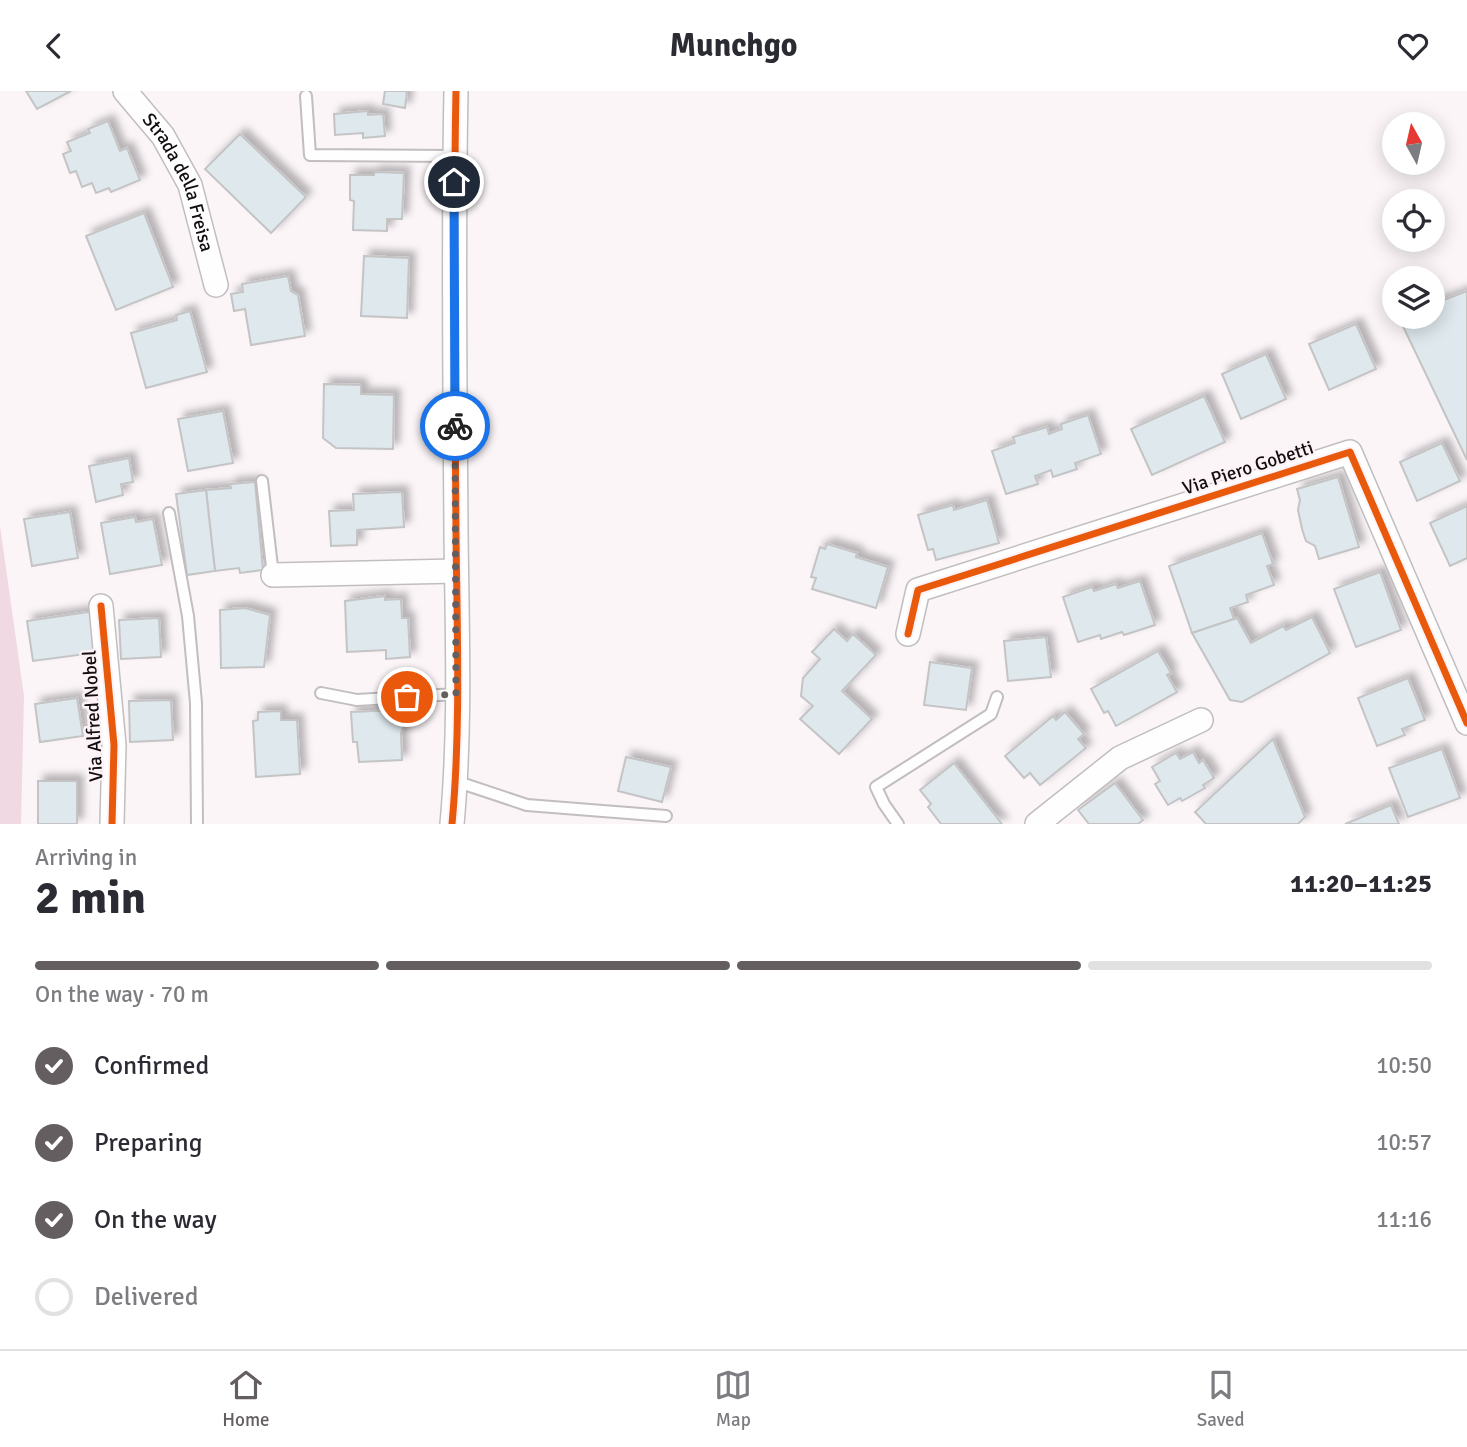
<!DOCTYPE html>
<meta charset="utf-8">
<style>
body{margin:0;font-family:Signika,sans-serif;background:#f7f7f7;color:#2b2b33;height:100vh;display:flex;flex-direction:column;font-size:26px;white-space:nowrap}
*{box-sizing:border-box;margin:0}
p{font-size:23px;color:#7c7c81}
.icon{flex:none;width:38px;height:38px;fill:none;stroke:currentColor;stroke-width:2;stroke-linecap:round;stroke-linejoin:round}
.map{position:relative;height:733px;overflow:hidden}
.side{display:flex;flex-direction:column;background:#fff;flex:1}
.side>*{flex:none}
.needle{width:46px;rotate:352deg}
.controls{position:absolute;left:1382px;top:21px;display:grid;gap:14px}
.controls a{display:grid;place-items:center;width:63px;height:63px;border-radius:50%;background:#fff;box-shadow:0 4px 18px #0003;font-size:35px}
.pin{position:absolute;display:grid;place-items:center;width:60px;height:60px;color:#fff;margin:-30px;border:4px solid #fff;border-radius:50%;box-shadow:0 2px 7px #0007}
.courier{position:absolute;display:grid;place-items:center;width:70px;height:70px;margin:-35px;border:5px solid #1a73e8;border-radius:50%;background:#fff;color:#222;box-shadow:0 2px 9px #0007}
.head em{font-style:normal;font-weight:700}
.head div{display:flex;flex-direction:column-reverse}
.head{display:flex;align-items:center;justify-content:space-between;height:119px;padding:0 35px}
h1{font-size:46px;font-weight:700;line-height:52px}
.bar{display:grid;grid-template-columns:repeat(4,1fr);gap:10px 7px;align-content:center;height:84px;padding:0 35px}
.bar i{height:9px;border-radius:5px;background:#e1e1e2}
.bar .current{background:#645e61}
.bar p{grid-column:span 4}
ol{padding:0 35px;list-style:none}
li{display:flex;align-items:center;gap:21px;height:77px}
li p{margin-inline-start:auto}
li .icon{padding:7px;border-radius:50%;background:#645e61;color:#fff;stroke-width:4}
li:last-child{color:#7c7c81}
li i{width:38px;height:38px;border:4px solid #e1e1e2;border-radius:50%}
header{display:flex;justify-content:space-between;align-items:center;height:91px;padding:0 35px;background:#fff;font-size:32px;font-weight:700}
.tab-bar{display:flex;justify-content:space-around;align-items:center;height:98px;border-top:2px solid #e1e1e2;background:#fff;font-size:19px;color:#7c7c81}
.tab-bar a{display:grid;justify-items:center;gap:4px}
.tab-bar .current{color:#645e61}
.map>svg:first-child{display:block}
.green{fill:#f0d9e3}
.building{fill:#dee8ed;stroke:#c4c4c5;stroke-width:2;filter:url(#shadow)}
.lines{fill:none;stroke-linecap:round;stroke-linejoin:round}
.lane-casing{stroke:#c2bdbf;stroke-width:14}
.street-casing{stroke:#c2bdbf;stroke-width:26}
.lane{stroke:#fefefe;stroke-width:10}
.street{stroke:#fefefe;stroke-width:23}
.cycleway-casing{stroke:#fdf3f7;stroke-width:11}
.cycleway{stroke:#e8590c;stroke-width:7}
.done{stroke:#645e61;stroke-width:7;stroke-dasharray:0 12.6}
.route{stroke:#1a73e8;stroke-width:9}
.labels{text-anchor:middle;dominant-baseline:central;stroke-width:5;stroke-linejoin:round;paint-order:stroke}
.street-label{font-size:19px;fill:#120d0f;stroke:#fdf3f7}
</style>
<header><svg class="icon" aria-label="back" viewBox="0 0 24 24"><path d="M15 5l-7 7 7 7"/></svg>Munchgo<svg class="icon" aria-label="heart" viewBox="0 0 24 24"><path d="M12 20l-8-8c-3-5 5-10 8-4 3-6 11-1 8 4z"/></svg></header>
<div class="map">
<svg width="1467" height="733" viewBox="0 0 1467 733">
<defs>
<filter id="shadow"><feDropShadow dx="6" dy="-6" stdDeviation="3.5" flood-color="#0004"/></filter>
</defs>
<rect width="100%" height="100%" fill="#fbf5f8"/>
<polygon class="green" points="0,435 24,605 21,733 0,733"/>
<g class="building">
<polygon points="26,0 71,0 37,18"/>
<polygon points="385,0 407,0 405,17 383,13"/>
<polygon points="368,20 368,24 383,23 385,45 363,47 363,42 335,44 334,23"/>
<polygon points="108,30 120,60 127,57 140,89 111,101 109,97 96,102 92,92 82,96 76,80 70,82 63,63 71,60 67,51 90,42 88,38"/>
<polygon points="240,43 306,106 271,142 205,78"/>
<polygon points="374,81 404,82 402,128 387,128 387,140 353,139 354,110 350,109 350,84 374,84"/>
<polygon points="144,122 173,196 116,219 86,145"/>
<polygon points="364,165 409,167 407,227 361,225"/>
<polygon points="288,185 291,200 298,204 305,245 251,254 245,218 234,220 231,203 243,201 242,193"/>
<polygon points="1467,200 1467,369 1399,227 1433,226 1433,213"/>
<polygon points="190,220 207,281 146,297 131,242 177,229 176,224"/>
<polygon points="1356,233 1376,278 1329,299 1309,253"/>
<polygon points="1266,263 1286,308 1241,328 1222,283"/>
<polygon points="324,293 361,294 361,303 394,304 393,358 336,357 323,347"/>
<polygon points="1204,305 1225,351 1152,384 1131,338"/>
<polygon points="223,320 233,372 188,380 178,328"/>
<polygon points="1088,324 1101,363 1075,372 1077,378 1053,386 1051,379 1035,385 1038,393 1006,403 992,360 1015,352 1013,346 1047,336 1049,343 1062,338 1061,333"/>
<polygon points="1442,352 1460,390 1417,410 1400,371"/>
<polygon points="129,367 133,391 121,393 123,404 96,411 89,375"/>
<polygon points="1338,386 1359,456 1319,468 1315,455 1306,450 1302,438 1298,419 1300,409 1297,398"/>
<polygon points="255,391 263,479 240,482 239,477 215,480 206,399 231,397 230,393"/>
<polygon points="206,399 215,480 187,484 176,403"/>
<polygon points="402,401 404,436 357,439 357,454 331,455 329,420 354,419 353,403"/>
<polygon points="987,409 999,452 936,469 933,458 928,459 918,424 953,414 954,419"/>
<polygon points="1467,415 1467,467 1450,475 1430,432"/>
<polygon points="70,421 78,467 32,475 24,428"/>
<polygon points="135,426 136,431 153,428 162,474 110,483 101,432"/>
<polygon points="1262,442 1273,473 1267,475 1274,494 1246,504 1248,511 1230,517 1234,528 1192,542 1169,475"/>
<polygon points="827,453 857,462 856,466 888,476 876,517 812,498 816,487 811,486 820,456 825,458"/>
<polygon points="1380,481 1401,539 1356,556 1334,498"/>
<polygon points="1140,490 1155,534 1124,544 1122,541 1101,548 1100,544 1078,551 1063,506 1092,496 1094,500 1116,493 1118,497"/>
<polygon points="385,505 385,509 401,508 402,527 408,527 410,566 386,568 386,559 347,561 345,510"/>
<polygon points="245,517 270,524 264,576 221,577 220,519"/>
<polygon points="95,520 101,561 33,570 27,530"/>
<polygon points="1312,526 1330,562 1242,611 1230,609 1192,542 1237,527 1251,552 1283,535 1286,539"/>
<polygon points="159,527 161,566 121,568 119,529"/>
<polygon points="834,538 847,550 853,543 876,564 842,600 872,628 839,663 800,628 813,615 801,605 803,587 820,568 812,561"/>
<polygon points="1046,546 1051,586 1008,590 1004,550"/>
<polygon points="1158,560 1171,582 1167,584 1177,601 1116,635 1108,620 1104,622 1091,598"/>
<polygon points="930,571 972,577 966,619 924,614"/>
<polygon points="1408,587 1425,629 1402,638 1405,644 1377,655 1358,607"/>
<polygon points="77,607 83,645 40,651 35,613"/>
<polygon points="171,609 173,649 130,651 129,610"/>
<polygon points="397,619 403,624 404,635 401,642 402,669 359,671 357,651 353,651 351,621"/>
<polygon points="281,620 281,629 297,629 300,683 256,686 253,630 258,629 258,621"/>
<polygon points="1065,621 1084,643 1078,648 1086,657 1040,694 1030,682 1024,687 1005,665 1053,625 1056,629"/>
<polygon points="1273,648 1305,726 1298,733 1206,733 1195,721"/>
<polygon points="1442,658 1460,707 1408,726 1389,677"/>
<polygon points="1193,661 1199,672 1203,669 1214,687 1203,694 1205,697 1182,710 1180,707 1168,714 1155,693 1160,690 1152,676 1176,662 1180,668"/>
<polygon points="626,666 671,676 662,711 618,700"/>
<polygon points="954,672 1002,733 941,733 928,716 931,713 920,699"/>
<rect x="38" y="690" width="39" height="43"/>
<polygon points="1115,692 1143,729 1138,733 1089,733 1078,719"/>
<polygon points="1391,714 1399,733 1345,733"/>
</g>
<g class="lines">
<g class="lane-casing">
<g id="lane">
<polyline points="306,5 310,64 454,65"/>
<polyline points="262,390 273,484"/>
<polyline points="169,422 188,525 196,612 197,733"/>
<polyline points="321,602 357,609 456,603"/>
<polyline points="455,690 527,714 666,725"/>
<polyline points="898,733 884,713 876,696 991,623 997,606"/>
</g>
</g>
<g class="street-casing">
<g id="street">
<path id="s1" d="M 125,0 L 163,45 L 190,94 L 216,194"/>
<polyline points="273,484 456,480"/>
<polyline points="101,515 114,654 112,733"/>
<polyline points="908,543 918,499 1350,361 1467,632"/>
<path d="M 452,733 C 461,636 457,538 456,441 C 455,294 453,147 456,0"/>
<polyline points="1037,733 1120,667 1201,629"/>
</g>
</g>
<use href="#lane" class="lane"/>
<use href="#street" class="street"/>
<g class="cycleway-casing">
<g id="cycleway">
<polyline points="101,515 114,654 112,733"/>
<polyline points="908,543 918,499 1350,361 1467,632"/>
<path d="M 452,733 C 461,636 457,538 456,441 C 455,294 453,147 456,0"/>
</g>
</g>
<use href="#cycleway" class="cycleway"/>
</g>
<g class="lines">
<polyline class="done" points="407,606 456,603 455,335"/>
<polyline class="route" points="454,91 455,335"/>
</g>
<g class="labels">
<g class="street-label">
<text stroke="none"><textPath href="#s1" startOffset="108">Strada della Freisa</textPath></text>
<text transform="translate(1248 377) rotate(-18)">Via Piero Gobetti</text>
<text transform="translate(93 625) rotate(-93)">Via Alfred Nobel</text>
</g>
</g>
</svg>
<div class="controls">
<a><svg class="needle" viewBox="-14 -14 28 28"><path d="M0-13l5 13h-10z" fill="#e53935"/><path d="M0 13l5-13h-10z" fill="#7c7c81"/></svg></a>
<a><svg class="icon" aria-label="locate" viewBox="0 0 24 24"><circle cx="12" cy="12" r="6"/><path d="M12 2v4M12 18v4M2 12h4M18 12h4"/></svg></a>
<a><svg class="icon" aria-label="layers" viewBox="0 0 24 24"><path d="M12 4l9 5-9 5-9-5zM3 14l9 5 9-5"/></svg></a>
</div>
<div class="pin" style="left:407px;top:606px;background:#ea580c"><svg class="icon" aria-label="bag" viewBox="0 0 24 24"><path d="M5 8h14l-1 12H6zM9 8a3 3 0 0 1 6 0"/></svg></div>
<div class="pin" style="left:454px;top:91px;background:#1f2937"><svg class="icon" aria-label="home" viewBox="0 0 24 24"><path d="M3 11l9-7 9 7M6 9v11h12V9"/></svg></div>
<div class="courier" style="left:455px;top:335px"><svg class="icon" aria-label="bike" viewBox="0 0 24 24"><circle cx="6" cy="16" r="4"/><circle cx="18" cy="16" r="4"/><path d="M6 16l4-8h5l3 8M10 8l3 8H6M13 5h3"/></svg></div>
</div>
<section class="side">
<div class="head"><div><h1>2 min</h1><p>Arriving in</p></div><em>11:20–11:25</em></div>
<div class="bar"><i class="current"></i><i class="current"></i><i class="current"></i><i></i><p>On the way · 70 m</p></div>
<ol>
<li><svg class="icon" aria-label="check" viewBox="0 0 24 24"><path d="M5 12l5 5 9-10"/></svg>Confirmed<p>10:50</p></li>
<li><svg class="icon" aria-label="check" viewBox="0 0 24 24"><path d="M5 12l5 5 9-10"/></svg>Preparing<p>10:57</p></li>
<li><svg class="icon" aria-label="check" viewBox="0 0 24 24"><path d="M5 12l5 5 9-10"/></svg>On the way<p>11:16</p></li>
<li><i></i>Delivered</li>
</ol>
</section>
<nav class="tab-bar">
<a class="current"><svg class="icon" aria-label="home" viewBox="0 0 24 24"><path d="M3 11l9-7 9 7M6 9v11h12V9"/></svg>Home</a>
<a><svg class="icon" aria-label="map" viewBox="0 0 24 24"><path d="M3 6l6-2 6 2 6-2v14l-6 2-6-2-6 2zM9 4v14M15 6v14"/></svg>Map</a>
<a><svg class="icon" aria-label="saved" viewBox="0 0 24 24"><path d="M7 4h10v16l-5-4-5 4z"/></svg>Saved</a>
</nav>
